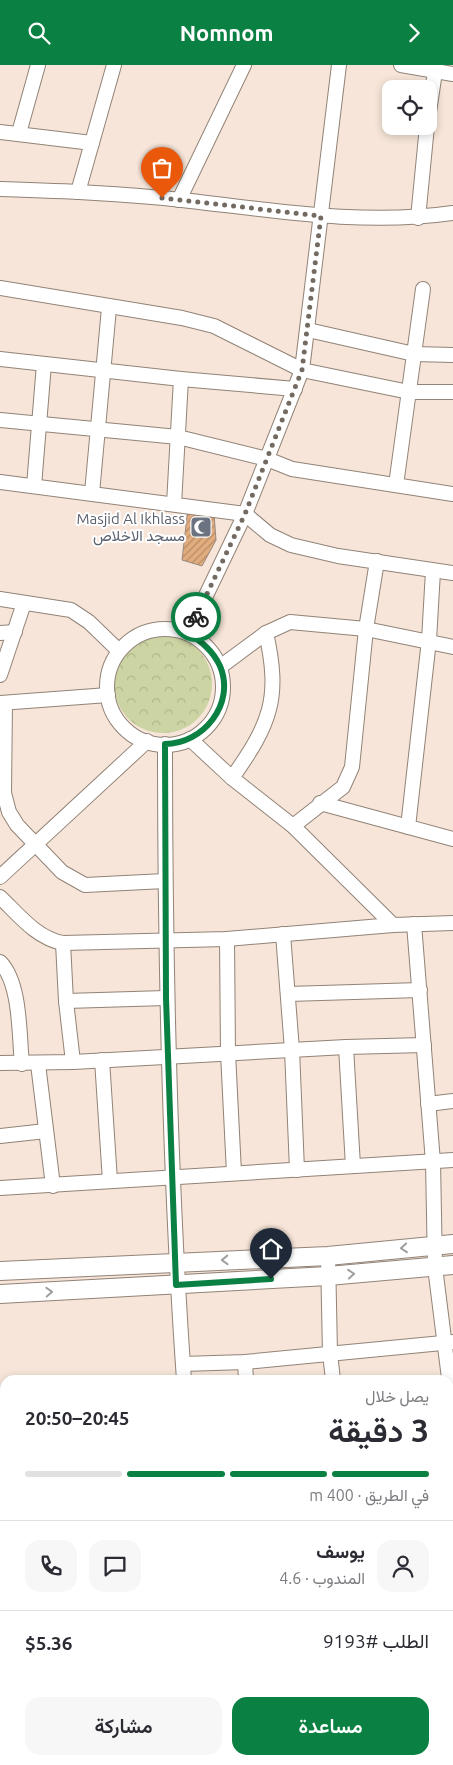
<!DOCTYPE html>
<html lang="ar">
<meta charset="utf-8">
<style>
body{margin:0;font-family:Ubuntu,Vazirmatn,sans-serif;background:#f7f7f7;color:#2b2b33;direction:rtl;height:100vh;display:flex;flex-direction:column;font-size:19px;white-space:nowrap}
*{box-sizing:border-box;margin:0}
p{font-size:16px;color:#7c7c81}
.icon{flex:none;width:28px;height:28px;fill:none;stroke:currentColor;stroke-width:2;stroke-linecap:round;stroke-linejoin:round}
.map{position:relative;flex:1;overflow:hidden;direction:ltr}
.drawer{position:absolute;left:0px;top:1310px;width:454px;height:390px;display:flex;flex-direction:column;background:#fff;border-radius:15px 15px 0 0;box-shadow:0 2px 8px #0003;direction:rtl}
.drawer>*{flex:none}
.fabs{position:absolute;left:382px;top:15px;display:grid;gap:10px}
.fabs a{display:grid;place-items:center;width:55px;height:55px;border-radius:10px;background:#fff;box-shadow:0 2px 8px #0003;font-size:25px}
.pin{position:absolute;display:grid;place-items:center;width:42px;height:42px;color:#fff;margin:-51px -21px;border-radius:50% 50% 50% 0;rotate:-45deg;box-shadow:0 0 5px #0007}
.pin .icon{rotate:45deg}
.courier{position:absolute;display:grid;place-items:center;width:50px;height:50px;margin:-25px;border:4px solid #0b8043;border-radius:50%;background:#fff;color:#222;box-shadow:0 1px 6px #0007}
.head em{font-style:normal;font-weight:600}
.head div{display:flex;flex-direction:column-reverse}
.head{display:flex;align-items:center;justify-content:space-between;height:85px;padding:0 25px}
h1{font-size:32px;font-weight:600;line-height:38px}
.bar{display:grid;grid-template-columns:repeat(4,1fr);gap:8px 5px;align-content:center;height:60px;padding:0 25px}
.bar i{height:6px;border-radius:4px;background:#e1e1e2}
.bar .on{background:#0b8043}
.bar p{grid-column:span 4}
.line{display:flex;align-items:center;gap:12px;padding:0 25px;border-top:1px solid #e1e1e2}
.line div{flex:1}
.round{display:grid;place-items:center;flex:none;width:52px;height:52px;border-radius:15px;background:#f7f7f7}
.button{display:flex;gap:10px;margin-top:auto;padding:10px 25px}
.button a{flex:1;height:58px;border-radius:15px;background:#0b8043;color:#fff;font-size:20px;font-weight:600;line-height:58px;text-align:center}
.button a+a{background:#f7f7f7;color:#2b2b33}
header{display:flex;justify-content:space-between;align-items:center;height:65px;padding:0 25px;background:#0b8043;color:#fff;font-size:22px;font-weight:600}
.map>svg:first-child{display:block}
.forest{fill:url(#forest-crowns)}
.building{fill:url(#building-hatch);stroke:#9a8a7e}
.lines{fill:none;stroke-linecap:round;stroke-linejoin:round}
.minor-casing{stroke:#928377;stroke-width:16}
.tertiary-casing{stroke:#928377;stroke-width:20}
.minor{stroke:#fff;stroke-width:14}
.tertiary{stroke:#fff;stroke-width:18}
.oneway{stroke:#a09e9c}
.done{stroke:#736a62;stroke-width:5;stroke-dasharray:0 9}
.route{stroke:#0b8043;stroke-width:6}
.labels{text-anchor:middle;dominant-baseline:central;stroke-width:4;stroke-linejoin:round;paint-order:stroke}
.worship-label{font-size:15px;fill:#5b616d;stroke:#fff;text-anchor:end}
</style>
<header><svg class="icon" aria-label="forward" viewBox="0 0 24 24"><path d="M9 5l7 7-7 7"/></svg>Nomnom<svg class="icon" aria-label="search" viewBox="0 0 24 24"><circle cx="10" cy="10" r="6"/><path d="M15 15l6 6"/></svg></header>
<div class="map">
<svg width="453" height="1700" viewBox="0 0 453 1700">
<defs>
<pattern id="forest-crowns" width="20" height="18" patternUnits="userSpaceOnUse" patternTransform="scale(1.25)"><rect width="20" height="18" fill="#ccd4a3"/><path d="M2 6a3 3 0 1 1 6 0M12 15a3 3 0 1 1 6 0" fill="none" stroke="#b0b68c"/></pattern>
<pattern id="building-hatch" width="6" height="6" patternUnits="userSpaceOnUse" patternTransform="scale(1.25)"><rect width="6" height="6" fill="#e1ac7e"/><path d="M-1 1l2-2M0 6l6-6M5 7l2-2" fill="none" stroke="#b78c67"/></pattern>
</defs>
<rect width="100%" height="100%" fill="#f6e5d8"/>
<circle class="forest" cx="163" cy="619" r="49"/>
<g class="building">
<polygon points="188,443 214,449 216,475 202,501 182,495"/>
<polygon points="258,1695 348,1695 348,1700 257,1700"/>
</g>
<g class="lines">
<g class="minor-casing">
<g id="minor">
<polyline points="401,0 453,9"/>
<polyline points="429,47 436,0"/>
<polyline points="0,67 92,78"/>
<polyline points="19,68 38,0"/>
<path d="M 0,124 C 60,126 121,128 182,135 C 272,145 363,161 453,148"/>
<polyline points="78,127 114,0"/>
<polyline points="179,135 244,0"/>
<polyline points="418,153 427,61"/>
<polyline points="0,223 182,253 214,261 302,305 409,327 453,327"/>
<polyline points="308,265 414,289 453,290"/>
<polyline points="0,294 181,314 295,324"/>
<polyline points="0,355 178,372 267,394 292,404 453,429"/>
<polyline points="0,417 245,449 270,470 291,480 338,491 453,508"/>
<polyline points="396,420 423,224"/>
<polyline points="34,421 44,299"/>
<polyline points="92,428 109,243"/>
<polyline points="174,439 181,314"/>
<polyline points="0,534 71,545 89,557 119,586"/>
<circle cx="165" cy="622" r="58"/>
<polyline points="0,568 15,567"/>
<polyline points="188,568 245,449 302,305 339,0"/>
<polyline points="220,602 266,568 290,557 366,564 453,582"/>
<polyline points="0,610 24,538"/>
<polyline points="0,638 108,630"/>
<polyline points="5,638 4,728 9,747 17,760 62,807 85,820 165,816"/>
<polyline points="190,674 232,713 293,761 393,860"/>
<path d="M 165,679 C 165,891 169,1103 184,1315"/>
<path d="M 232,713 C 270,659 281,634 266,568"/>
<polyline points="320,738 453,774"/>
<polyline points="293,761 343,722 352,702 366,564 377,496"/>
<polyline points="408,762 429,575 433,506"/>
<polyline points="0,812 147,676"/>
<path d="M 0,832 C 18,849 36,873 63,878 L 227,874 L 393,860 L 453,858"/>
<polyline points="414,859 433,1097 435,1202 453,1345"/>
<polyline points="283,869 292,985 297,1105"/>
<polyline points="227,874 228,988 234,1108"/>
<polyline points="63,878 66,936 73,997"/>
<path d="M 0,897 C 21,918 19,971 22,999"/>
<polyline points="288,929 420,925"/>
<polyline points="66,936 166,933"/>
<polyline points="346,982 353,1101"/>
<polyline points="102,995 110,1116"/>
<polyline points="0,998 73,997 346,982 424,980"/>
<polyline points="38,999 53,1121"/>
<polyline points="428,1039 453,1036"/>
<polyline points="0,1071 46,1066"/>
<polyline points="0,1123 453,1095"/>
<polyline points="328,1191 330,1288 333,1315"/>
<polyline points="245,1297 246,1315"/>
<polyline points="183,1299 245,1297 453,1277"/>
<polyline points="449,1420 453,1421"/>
<polyline points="0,1504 5,1504"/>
<polyline points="449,1504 453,1508"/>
<polyline points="0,1563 5,1563"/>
<polyline points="449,1568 453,1580"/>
<polyline points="0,1615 5,1620"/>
<polyline points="449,1644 453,1644"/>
<polyline points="0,1649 5,1643"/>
<polyline points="87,1695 89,1700"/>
<polyline points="74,1700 78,1695"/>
<polyline points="174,1700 179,1695"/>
</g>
</g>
<g class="tertiary-casing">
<g id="tertiary">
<polyline points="0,1206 328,1191 453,1179"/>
<polyline points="0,1229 328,1211 453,1200"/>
</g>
</g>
<use href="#minor" class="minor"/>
<use href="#tertiary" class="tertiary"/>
</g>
<defs><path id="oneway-chevron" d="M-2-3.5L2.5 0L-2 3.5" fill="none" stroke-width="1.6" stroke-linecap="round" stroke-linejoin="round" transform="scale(1.25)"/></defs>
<g class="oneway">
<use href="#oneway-chevron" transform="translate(404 1183) rotate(175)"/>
<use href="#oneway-chevron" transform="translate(225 1195) rotate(178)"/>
<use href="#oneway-chevron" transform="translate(351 1209) rotate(-5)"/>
<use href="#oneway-chevron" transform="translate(49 1227) rotate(-3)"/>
</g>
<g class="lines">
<polyline class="done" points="162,133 321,151 302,305 245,449 196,552"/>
<path class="route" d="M 196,552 L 188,568 C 202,577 213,586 220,601 C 236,639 203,679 165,679 L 166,933 L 176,1220 L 271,1214"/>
</g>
<defs>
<g id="mosque-square" transform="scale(1.125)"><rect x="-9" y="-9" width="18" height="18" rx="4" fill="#6b7280" stroke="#fff"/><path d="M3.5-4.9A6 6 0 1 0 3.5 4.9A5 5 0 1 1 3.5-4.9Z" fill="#fff"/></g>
</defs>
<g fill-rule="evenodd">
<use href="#mosque-square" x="201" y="462"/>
</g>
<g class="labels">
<g class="worship-label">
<text x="185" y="453">Masjid Al Ikhlass<tspan x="185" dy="17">مسجد الاخلاص</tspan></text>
</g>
</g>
</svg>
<div class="fabs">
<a><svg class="icon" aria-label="locate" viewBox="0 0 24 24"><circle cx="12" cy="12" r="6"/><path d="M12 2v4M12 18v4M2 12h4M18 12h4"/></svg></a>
</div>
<div class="pin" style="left:162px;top:133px;background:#ea580c"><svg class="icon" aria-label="bag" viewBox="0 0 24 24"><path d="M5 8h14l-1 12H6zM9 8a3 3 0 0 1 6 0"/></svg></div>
<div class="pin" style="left:271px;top:1214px;background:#1f2937"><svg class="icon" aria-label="home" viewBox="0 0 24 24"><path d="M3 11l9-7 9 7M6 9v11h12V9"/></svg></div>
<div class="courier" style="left:196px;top:552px"><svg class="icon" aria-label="bike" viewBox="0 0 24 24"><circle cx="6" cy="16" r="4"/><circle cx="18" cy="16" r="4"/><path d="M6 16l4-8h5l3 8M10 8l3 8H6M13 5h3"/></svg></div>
<section class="drawer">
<div class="head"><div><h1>3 دقيقة</h1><p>يصل خلال</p></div><em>20:45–20:50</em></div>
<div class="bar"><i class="on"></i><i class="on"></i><i class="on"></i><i></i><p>في الطريق · 400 m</p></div>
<div class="line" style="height:90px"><a class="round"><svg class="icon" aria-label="person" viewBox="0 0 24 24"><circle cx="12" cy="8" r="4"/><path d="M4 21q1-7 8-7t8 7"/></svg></a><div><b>يوسف</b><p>المندوب · 4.6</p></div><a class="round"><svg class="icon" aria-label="chat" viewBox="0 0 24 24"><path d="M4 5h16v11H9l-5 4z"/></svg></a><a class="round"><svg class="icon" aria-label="phone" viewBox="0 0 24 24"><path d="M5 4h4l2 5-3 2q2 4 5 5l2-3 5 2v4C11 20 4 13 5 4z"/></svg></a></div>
<div class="line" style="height:65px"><div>الطلب #9193</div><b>$5.36</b></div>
<div class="button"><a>مساعدة</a><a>مشاركة</a></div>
</section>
</div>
